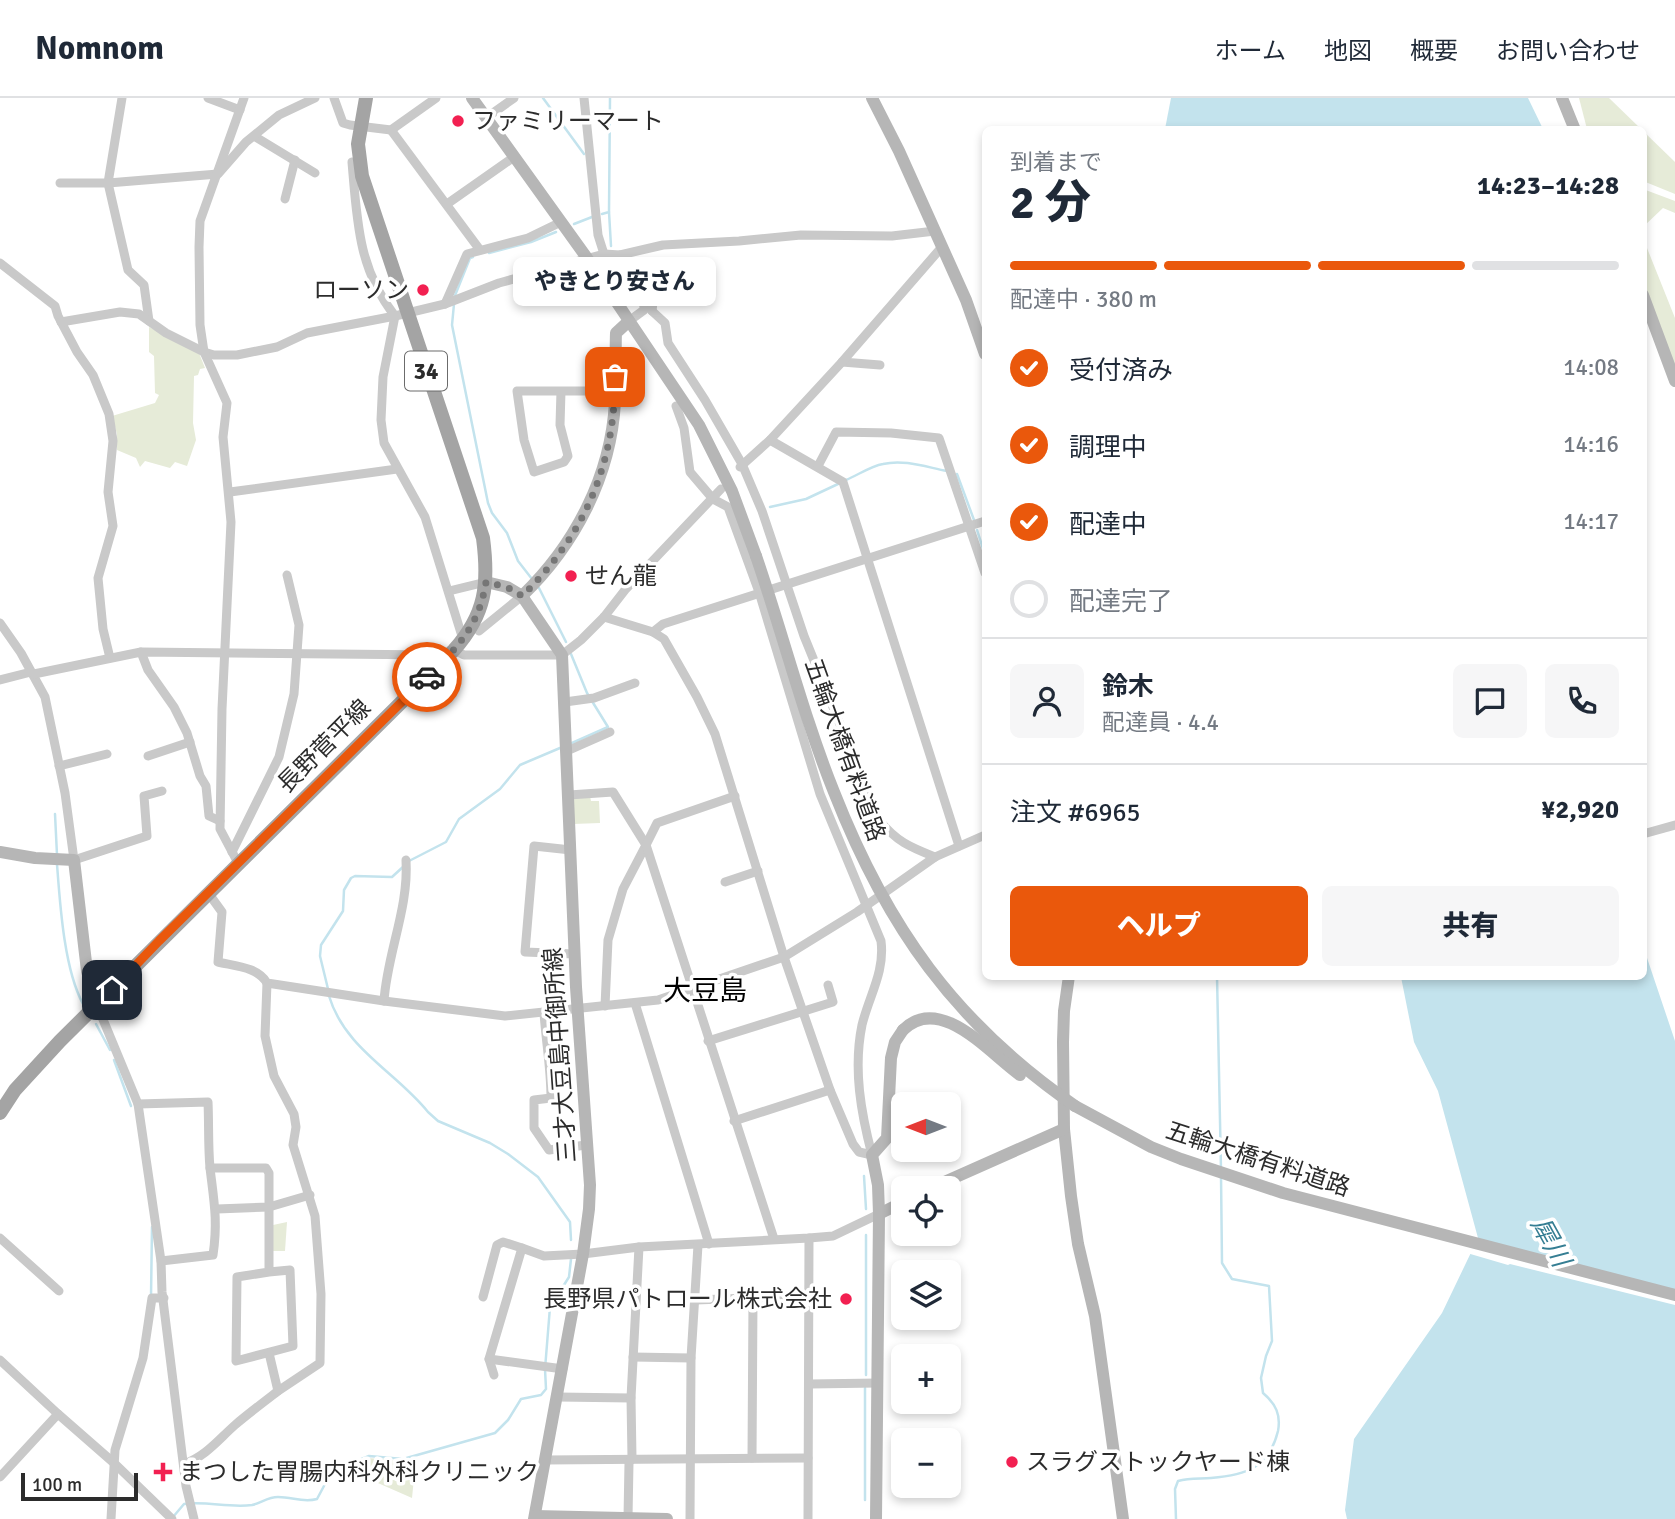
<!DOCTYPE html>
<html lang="ja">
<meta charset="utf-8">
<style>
body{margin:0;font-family:Signika,"Noto Sans JP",sans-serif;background:#f6f6f7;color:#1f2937;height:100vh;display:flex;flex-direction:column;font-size:26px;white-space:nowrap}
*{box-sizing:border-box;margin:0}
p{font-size:23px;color:#747a83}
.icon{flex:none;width:38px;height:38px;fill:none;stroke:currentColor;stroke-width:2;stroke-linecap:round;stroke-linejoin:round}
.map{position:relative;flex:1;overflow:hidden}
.panel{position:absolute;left:982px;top:28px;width:665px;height:854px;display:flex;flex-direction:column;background:#fff;border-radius:10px;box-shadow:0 4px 10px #0003}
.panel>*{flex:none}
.needle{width:46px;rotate:270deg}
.controls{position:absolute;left:891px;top:994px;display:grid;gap:14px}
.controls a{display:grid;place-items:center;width:70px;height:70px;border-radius:10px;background:#fff;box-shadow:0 4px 10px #0003;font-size:35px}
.scale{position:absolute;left:21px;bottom:18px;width:117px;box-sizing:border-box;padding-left:7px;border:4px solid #2c2c2c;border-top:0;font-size:19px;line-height:24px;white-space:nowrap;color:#2c2c2c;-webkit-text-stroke:5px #fff;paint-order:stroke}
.pin{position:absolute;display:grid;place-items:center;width:60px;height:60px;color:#fff;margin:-30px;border-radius:14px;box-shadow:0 4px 10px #0006}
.courier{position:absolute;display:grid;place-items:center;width:70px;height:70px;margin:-35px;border:5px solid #ea580c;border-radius:50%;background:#fff;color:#222;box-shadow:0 2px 9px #0007}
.bubble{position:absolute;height:49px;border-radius:10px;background:#fff;box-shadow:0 4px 10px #0003;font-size:23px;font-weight:800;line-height:49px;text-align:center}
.headline em{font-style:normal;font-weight:800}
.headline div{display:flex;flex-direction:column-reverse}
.headline{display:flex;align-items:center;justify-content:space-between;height:119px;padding:0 28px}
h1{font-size:46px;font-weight:800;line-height:52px}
.bar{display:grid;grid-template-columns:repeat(4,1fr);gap:10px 7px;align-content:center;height:84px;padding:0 28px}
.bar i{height:9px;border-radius:5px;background:#e0e1e3}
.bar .selected{background:#ea580c}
.bar p{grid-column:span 4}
.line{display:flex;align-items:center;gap:18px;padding:0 28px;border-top:2px solid #e0e1e3}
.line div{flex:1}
.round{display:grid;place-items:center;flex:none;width:74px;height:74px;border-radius:10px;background:#f6f6f7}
ol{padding:0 28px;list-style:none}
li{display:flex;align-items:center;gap:21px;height:77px}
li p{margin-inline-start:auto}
li .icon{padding:7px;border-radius:50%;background:#ea580c;color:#fff;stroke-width:4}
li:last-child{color:#747a83}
li i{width:38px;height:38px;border:4px solid #e0e1e3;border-radius:50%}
.button{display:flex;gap:14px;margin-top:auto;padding:14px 28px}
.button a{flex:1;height:80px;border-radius:10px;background:#ea580c;color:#fff;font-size:28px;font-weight:800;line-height:80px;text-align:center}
.button a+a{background:#f6f6f7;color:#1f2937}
header{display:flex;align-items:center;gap:42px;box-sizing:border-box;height:98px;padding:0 35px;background:#fff;border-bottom:2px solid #e0e1e3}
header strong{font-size:33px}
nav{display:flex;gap:38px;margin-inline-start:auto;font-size:24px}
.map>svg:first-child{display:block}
.green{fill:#e6ebd8}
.water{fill:#c3e3ed}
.pier{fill:#fff}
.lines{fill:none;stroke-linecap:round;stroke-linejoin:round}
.stream{stroke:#c3e3ed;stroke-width:2.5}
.street{stroke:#c9c9c9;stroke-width:9}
.secondary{stroke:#b6b6b6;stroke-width:12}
.primary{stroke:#a4a4a4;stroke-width:14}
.secondary-bridge{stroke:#b6b6b6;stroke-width:12}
.done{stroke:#767676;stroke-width:7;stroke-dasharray:0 12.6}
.route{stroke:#ea580c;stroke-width:9}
.poi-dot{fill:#f22051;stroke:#fff;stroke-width:2.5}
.labels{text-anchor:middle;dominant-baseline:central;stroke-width:7;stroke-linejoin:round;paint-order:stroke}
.shield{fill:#fff;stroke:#6b6b6b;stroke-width:2}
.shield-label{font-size:23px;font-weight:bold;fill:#2c2c2c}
.poi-label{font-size:24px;fill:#2c2c2c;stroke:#fff;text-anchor:start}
.street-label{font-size:24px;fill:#2c2c2c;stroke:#fff}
.water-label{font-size:26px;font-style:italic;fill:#357e93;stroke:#fff}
.quarter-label{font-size:28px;fill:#000;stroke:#fff}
</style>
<header>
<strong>Nomnom</strong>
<nav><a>ホーム</a><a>地図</a><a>概要</a><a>お問い合わせ</a></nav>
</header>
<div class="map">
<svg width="1675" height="1421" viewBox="0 0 1675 1421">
<rect width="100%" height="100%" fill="#fff"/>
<g class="green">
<polygon points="1579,0 1609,0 1641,31 1587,31"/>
<polygon points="1643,33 1675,64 1675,96 1643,83"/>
<polygon points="1643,91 1675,103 1675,115 1663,110 1643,129"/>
<polygon points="1643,140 1675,220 1675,271 1643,187"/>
<polygon points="149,229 199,255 205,270 200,271 198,277 194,278 193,325 196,342 187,368 175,364 170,370 145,363 140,369 136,360 117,352 117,336 112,318 155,305 159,297 155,295 154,258 149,254"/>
<polygon points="590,698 591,703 599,703 600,725 573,726 572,702 574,699"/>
<polygon points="287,1124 285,1153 272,1153 273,1127"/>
<polygon points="368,1360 405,1363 416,1360 412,1400 346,1371"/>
</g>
<g class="water">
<polygon points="1171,0 1528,0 1543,31 1165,31"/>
<polygon points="1643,848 1675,943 1675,1421 1347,1421 1345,1412 1354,1341 1442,1215 1478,1140 1438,993 1414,944 1401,879 1643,878"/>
</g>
<polygon class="pier" points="1473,1141 1675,1192 1675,1207 1510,1166 1508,1167 1467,1155"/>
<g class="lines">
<g class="stream">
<polyline points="543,0 584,56"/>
<polyline points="609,114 611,148"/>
<polyline points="602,116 609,114 610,0"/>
<polyline points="574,126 592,119"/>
<polyline points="489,155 531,144 556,134"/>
<polyline points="454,200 470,160 473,159"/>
<polyline points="454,206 452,227 488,405 492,415 507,435 518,463 532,481"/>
<polyline points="957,376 974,422"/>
<path d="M 846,382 C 858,377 871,368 883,366 C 904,361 926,369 947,373"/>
<polyline points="770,409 806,401 838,386"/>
<polyline points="977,432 985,457"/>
<polyline points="539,490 566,544"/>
<polyline points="571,556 587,595 608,629 572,645"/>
<polyline points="55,716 57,757"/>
<polyline points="409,763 446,744 459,721 500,691 520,667 560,650"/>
<path d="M 57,766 C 60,806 64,871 83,906"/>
<polyline points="1217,878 1221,1071"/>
<polyline points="328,891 320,858 321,847 343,813 344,792 351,780 355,778 392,779 404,768"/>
<path d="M 329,898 C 345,951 396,974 428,1014 L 438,1023 L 490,1045 L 508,1056 L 538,1079 L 570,1124 L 571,1142"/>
<polyline points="96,926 110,952"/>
<polyline points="114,962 131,1008"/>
<polyline points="864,1078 866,1111"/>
<polyline points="151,1199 152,1129"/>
<polyline points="866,1277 866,1137"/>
<polyline points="865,1290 865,1402"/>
<path d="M 173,1419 L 184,1406 C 207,1403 229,1410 252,1407 C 261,1405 268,1399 278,1399 C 293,1399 303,1405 317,1401 L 332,1373 L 369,1358 L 403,1361 L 495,1335 L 508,1322 L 521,1301 L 541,1297 L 546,1291 L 545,1271 L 550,1209 L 569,1179 L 571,1161"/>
<path d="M 1176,1421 L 1175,1391 L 1178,1383 C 1190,1380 1200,1381 1211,1380 C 1246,1377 1269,1370 1278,1333 C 1281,1317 1276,1306 1263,1295 L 1261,1280 L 1266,1258 L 1272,1243 L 1269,1188 L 1232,1181 L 1222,1165 L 1221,1077"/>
</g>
<g class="street">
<polyline points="122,0 108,85 128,172 144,187 149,223"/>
<polyline points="208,0 240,12"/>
<polyline points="334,0 343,25 350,27 391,32 436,0"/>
<polyline points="584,0 598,137 604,156"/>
<polyline points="486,20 514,0"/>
<polyline points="391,32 480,152"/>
<polyline points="254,38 315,75"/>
<path d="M 352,64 C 357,122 358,171 395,218 L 383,279 L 381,322 L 384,345 L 425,419 L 461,535"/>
<polyline points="60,85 108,85 218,76 246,44 279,17 315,0"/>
<polyline points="285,101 295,62"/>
<polyline points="447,106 514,59"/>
<path d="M 620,157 C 624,176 646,198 644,212 L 629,223"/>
<polyline points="0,165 55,208 58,218 77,254 93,277 109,316 113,343 108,394 113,428 98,480 103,531 110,560"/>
<polyline points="640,189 653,204 652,213"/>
<polyline points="445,206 467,156 528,140 561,124"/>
<path d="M 652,213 L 665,225 L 668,245 L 705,302 L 742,366 L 762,413 L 804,538 L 879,722 C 897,744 910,749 935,759"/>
<polyline points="61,224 120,214 139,216 166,235 204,254 214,257 237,257 277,249 307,235 395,218 445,206 499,185 604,156 620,157 663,147 739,143 801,137 892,138 935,133"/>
<polyline points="842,264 880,267"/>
<polyline points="561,293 560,327 568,358 564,364 534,374 524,342 517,293 615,293"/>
<polyline points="770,342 843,384 959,748"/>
<polyline points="818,368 836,334 891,335 939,340 985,475"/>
<polyline points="740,369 770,342 842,264 941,150"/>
<polyline points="230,394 397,371"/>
<polyline points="449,493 486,484"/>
<path d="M 604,519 L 653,534 L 664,541 L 697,599 L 715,636 L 784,859 L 830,992 L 853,1046 L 859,1054 L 872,1057 C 861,1015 853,971 862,927 C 869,898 885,874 881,843 L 820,696 L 759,494 L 728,409 L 713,401 L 690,374 L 684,330 L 676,308"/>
<polyline points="0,525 21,555 45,599 65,695 74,762 147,738 144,698 162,693"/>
<polyline points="479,533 522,498"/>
<polyline points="653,534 663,526 985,423"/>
<polyline points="454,552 464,557 562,557 581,542 604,519 625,492 721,391"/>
<polyline points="141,554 148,572 174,609 187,635 200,678 206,688 209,718 220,723"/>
<polyline points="34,576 141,554 438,557 444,562"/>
<polyline points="0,582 31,574"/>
<polyline points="565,604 594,600 635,585"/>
<polyline points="567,653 610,634"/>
<polyline points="148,658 190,644"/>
<polyline points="59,668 107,656"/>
<polyline points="569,697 613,694 646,747 623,791 608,842 605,908"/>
<polyline points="735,698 657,725 646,747 774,1141"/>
<polyline points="1643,736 1675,727"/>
<polyline points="571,752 534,748 525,854 574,856"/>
<polyline points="232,754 279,659 294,596 299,527 287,477"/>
<polyline points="238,765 220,731 222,611 231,424 223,339 227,305 204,254 200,227 199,149 200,123 244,0"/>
<polyline points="725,784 758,773"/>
<path d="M 209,796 L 222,814 L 218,864 C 235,868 258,869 267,885 L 384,903 L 505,918 L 658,902 L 784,859 L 857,814 L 935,759 L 985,737"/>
<polyline points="267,885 265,938 274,978 294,1016 296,1029 293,1047 315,1118 321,1196 320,1265 278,1293"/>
<path d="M 384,903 C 387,856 409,810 406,762"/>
<polyline points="635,905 709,1146"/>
<polyline points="97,907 138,1006 161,1163 162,1194 186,1388 194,1421"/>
<path d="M 544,915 C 546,944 551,971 551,1000 L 534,1002 L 534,1030 L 549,1052 L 586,1047"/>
<polyline points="708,943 833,904 828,887"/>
<path d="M 138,1006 L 208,1004 C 209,1026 208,1048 210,1070 C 214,1104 218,1123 213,1157 L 161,1163"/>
<polyline points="734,1023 830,992"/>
<polyline points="210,1070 266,1070 269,1075 269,1174 290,1172 293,1248 236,1263 237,1179 269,1174"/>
<polyline points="217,1111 269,1109 310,1097"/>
<polyline points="0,1140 59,1193"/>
<polyline points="483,1199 497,1147 503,1144 522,1150"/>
<polyline points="695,1202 809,1198"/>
<polyline points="633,1259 691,1260"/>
<polyline points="489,1261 494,1277"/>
<polyline points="0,1262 58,1316"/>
<polyline points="563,1271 489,1261 522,1150 544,1158 583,1156 639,1149 809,1140 833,1138 879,1116"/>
<polyline points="810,1286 878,1285"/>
<polyline points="558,1299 631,1300"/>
<polyline points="752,1360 753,1200"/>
<polyline points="546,1362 808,1360"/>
<path d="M 184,1366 C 206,1358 218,1342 235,1327 C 249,1315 264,1304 278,1293 L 269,1255"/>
<polyline points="0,1379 58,1316 114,1365 172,1421"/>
<polyline points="628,1420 629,1365 632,1360 631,1300 639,1149"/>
<polyline points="111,1421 115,1352 143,1260 152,1200 164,1200"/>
<polyline points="690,1421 691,1260 698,1147"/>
<polyline points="808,1421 809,1140"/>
</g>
<g class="secondary">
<polyline points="472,0 587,160 699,327 732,393 756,458"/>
<polyline points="872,0 899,53 966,202 985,256"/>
<polyline points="1562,0 1575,32"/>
<polyline points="1643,197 1675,283"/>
<polyline points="486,484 507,489 522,498 562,557 576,889 590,1087 589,1111 583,1156 534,1421"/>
<path d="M 522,498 C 575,447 611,378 615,304 C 617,281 615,258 616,235 L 629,223"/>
<polyline points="0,754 35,760 74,762 87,873 97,907"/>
<polyline points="1069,878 1064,913 1063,944 1064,1031 1071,1098 1078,1146 1095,1218 1123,1421"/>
<polyline points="1075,1008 1151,1049 1181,1061 1283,1095 1675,1197"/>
<polyline points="931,1090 1064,1031"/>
<polyline points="879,1116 903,1104"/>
<polyline points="535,1418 667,1421"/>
<polyline points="876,1421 879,1116 878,1087 872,1057 887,1040 891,960 895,944 903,932"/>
</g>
<path class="primary" d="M 0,1015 L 15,992 L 60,943 L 454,552 C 486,516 489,486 483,440 L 362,78 L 358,46 L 366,0"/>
<g class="secondary-bridge">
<path d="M 756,458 C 783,536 803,617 834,694 C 887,829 955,925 1075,1008"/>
<path d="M 903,932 C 940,895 989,955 1020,977"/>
</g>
</g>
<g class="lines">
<path class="done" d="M 427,579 C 458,549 479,528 486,484 L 507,489 L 522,498 C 585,437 615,366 615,279"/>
<polyline class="route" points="112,892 159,843 427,579"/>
</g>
<g class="poi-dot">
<circle cx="458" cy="23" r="7"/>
<circle cx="423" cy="192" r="7"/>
<circle cx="571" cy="478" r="7"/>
<circle cx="846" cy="1201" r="7"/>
<circle cx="1012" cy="1364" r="7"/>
<path d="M159.5 1363.5h7v7h7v7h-7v7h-7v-7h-7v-7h7z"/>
</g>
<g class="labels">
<rect class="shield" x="405" y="253.5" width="42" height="39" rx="5"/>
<g class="shield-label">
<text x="426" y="273">34</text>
</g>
<g class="poi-label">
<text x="472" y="23">ファミリーマート</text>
<text x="409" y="192" text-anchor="end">ローソン</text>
<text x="585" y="478">せん龍</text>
<text x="832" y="1201" text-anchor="end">長野県パトロール株式会社</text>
<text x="1026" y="1364">スラグストックヤード棟</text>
<text x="179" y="1374">まつした胃腸内科外科クリニック</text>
</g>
<g class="street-label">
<text transform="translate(324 648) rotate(-45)">長野菅平線</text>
<text transform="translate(845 652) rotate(70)">五輪大橋有料道路</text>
<text transform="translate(560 957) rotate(-94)">三才大豆島中御所線</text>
<text transform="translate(1258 1061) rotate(18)">五輪大橋有料道路</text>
</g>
<g class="water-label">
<text transform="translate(1550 1144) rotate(61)">犀川</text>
</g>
<g class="quarter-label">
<text x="705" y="893">大豆島</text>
</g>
</g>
</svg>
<div class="controls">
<a><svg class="needle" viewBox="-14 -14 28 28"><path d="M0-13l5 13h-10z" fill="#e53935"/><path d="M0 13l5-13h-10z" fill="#747a83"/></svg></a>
<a><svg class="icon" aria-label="locate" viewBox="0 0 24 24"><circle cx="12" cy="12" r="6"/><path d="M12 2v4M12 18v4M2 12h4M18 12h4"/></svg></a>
<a><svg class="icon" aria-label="layers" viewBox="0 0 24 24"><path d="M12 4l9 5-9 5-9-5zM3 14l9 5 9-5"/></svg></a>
<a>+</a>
<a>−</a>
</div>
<div class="scale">100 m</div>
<div class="pin" style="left:615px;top:279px;background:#ea580c"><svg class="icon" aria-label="bag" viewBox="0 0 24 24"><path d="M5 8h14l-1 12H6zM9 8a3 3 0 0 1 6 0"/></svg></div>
<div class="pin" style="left:112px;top:892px;background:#1f2937"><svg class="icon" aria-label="home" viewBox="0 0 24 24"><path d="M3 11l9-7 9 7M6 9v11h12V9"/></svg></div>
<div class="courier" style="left:427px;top:579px"><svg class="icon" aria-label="car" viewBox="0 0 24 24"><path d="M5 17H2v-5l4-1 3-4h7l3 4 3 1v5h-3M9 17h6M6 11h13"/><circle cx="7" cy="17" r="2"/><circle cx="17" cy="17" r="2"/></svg></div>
<div class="bubble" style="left:513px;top:159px;width:203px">やきとり安さん</div>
<section class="panel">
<div class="headline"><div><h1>2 分</h1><p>到着まで</p></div><em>14:23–14:28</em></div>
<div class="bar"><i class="selected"></i><i class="selected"></i><i class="selected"></i><i></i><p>配達中 · 380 m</p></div>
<ol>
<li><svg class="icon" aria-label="check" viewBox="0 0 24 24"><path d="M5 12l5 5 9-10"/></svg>受付済み<p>14:08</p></li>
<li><svg class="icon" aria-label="check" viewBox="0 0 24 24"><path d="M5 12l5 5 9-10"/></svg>調理中<p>14:16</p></li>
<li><svg class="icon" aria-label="check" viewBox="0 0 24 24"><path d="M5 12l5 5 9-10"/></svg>配達中<p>14:17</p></li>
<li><i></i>配達完了</li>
</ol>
<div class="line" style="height:126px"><a class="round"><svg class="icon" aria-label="person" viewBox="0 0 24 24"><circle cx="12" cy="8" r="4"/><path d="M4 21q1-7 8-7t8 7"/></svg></a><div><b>鈴木</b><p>配達員 · 4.4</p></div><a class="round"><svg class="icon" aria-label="chat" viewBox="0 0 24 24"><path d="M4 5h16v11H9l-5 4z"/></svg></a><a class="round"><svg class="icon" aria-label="phone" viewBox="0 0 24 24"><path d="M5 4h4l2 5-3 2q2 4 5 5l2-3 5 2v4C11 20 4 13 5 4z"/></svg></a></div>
<div class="line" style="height:91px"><div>注文 #6965</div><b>¥2,920</b></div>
<div class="button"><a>ヘルプ</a><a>共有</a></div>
</section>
</div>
